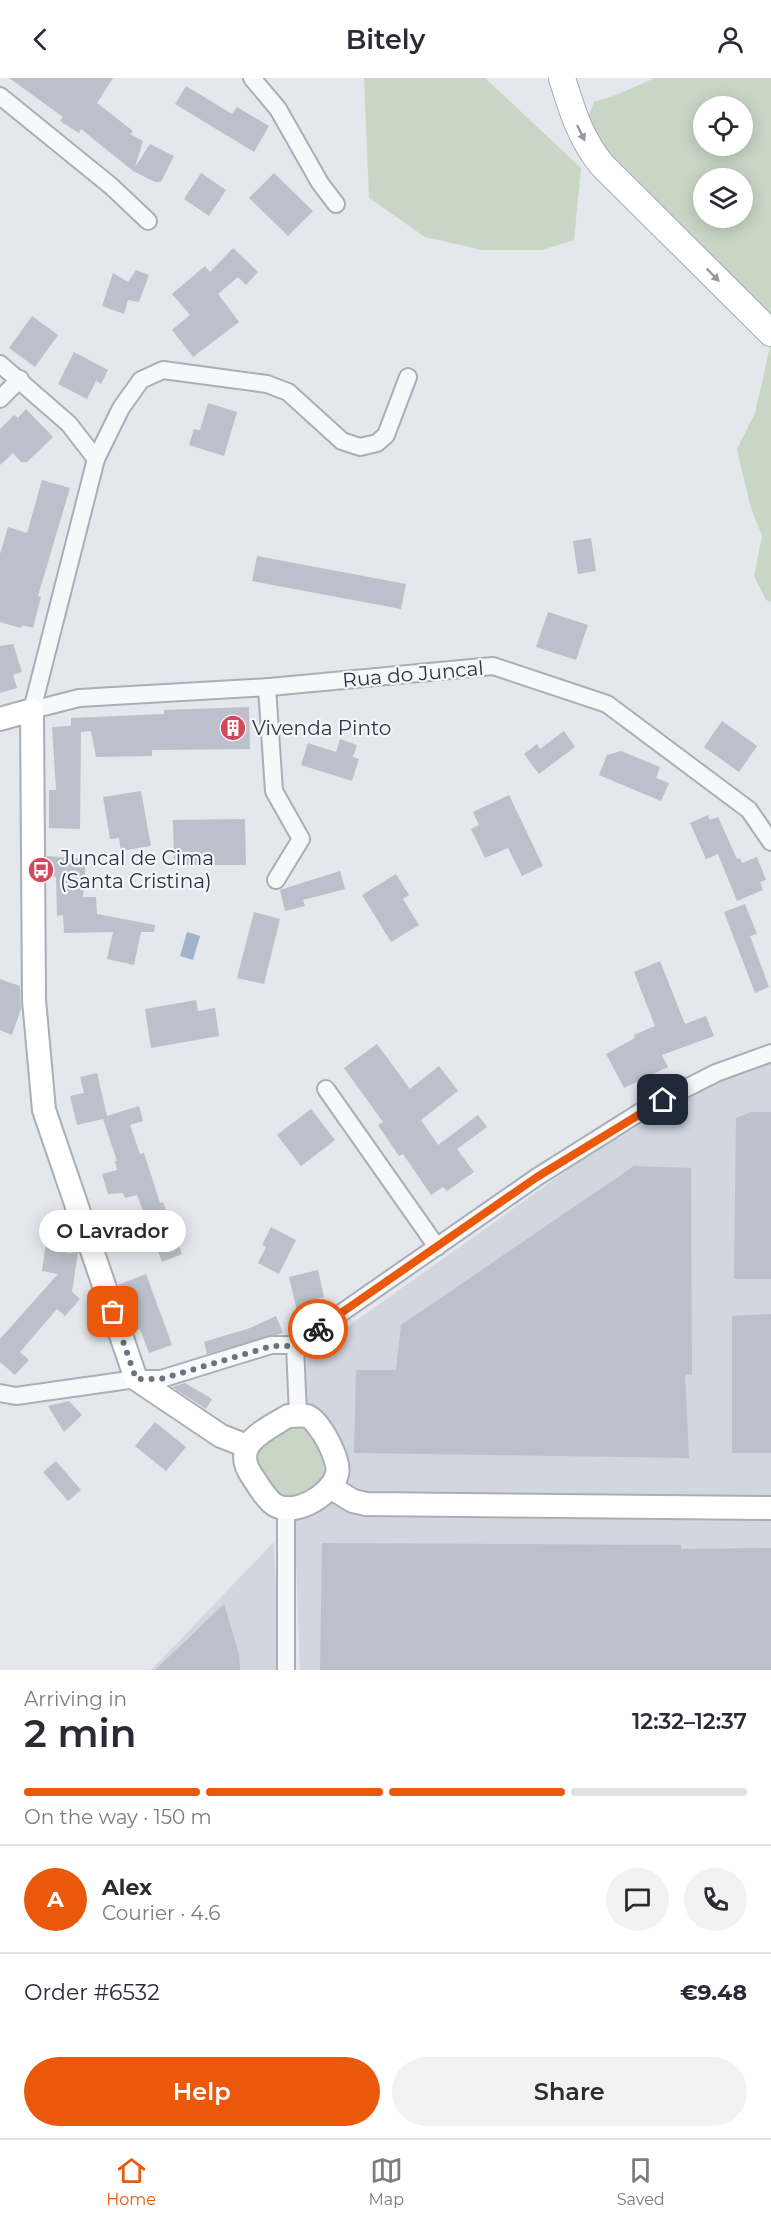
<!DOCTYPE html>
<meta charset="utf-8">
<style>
body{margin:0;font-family:Montserrat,sans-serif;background:#f2f2f3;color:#2b2b33;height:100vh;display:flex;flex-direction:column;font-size:22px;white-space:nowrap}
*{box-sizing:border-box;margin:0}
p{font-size:20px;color:#7c7c81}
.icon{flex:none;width:33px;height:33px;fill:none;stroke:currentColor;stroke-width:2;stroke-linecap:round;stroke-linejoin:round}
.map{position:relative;height:1592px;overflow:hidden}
.details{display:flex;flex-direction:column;background:#fff;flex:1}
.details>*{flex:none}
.buttons{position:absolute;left:693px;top:18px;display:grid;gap:12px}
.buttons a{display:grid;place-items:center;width:60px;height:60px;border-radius:50%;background:#fff;box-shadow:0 3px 15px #0003;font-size:30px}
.pin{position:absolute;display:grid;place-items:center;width:51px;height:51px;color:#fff;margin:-26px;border-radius:12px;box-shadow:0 3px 9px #0006}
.courier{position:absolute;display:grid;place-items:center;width:60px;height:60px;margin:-30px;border:4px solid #ea580c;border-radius:50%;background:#fff;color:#222;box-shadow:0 2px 8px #0007}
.bubble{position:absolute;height:42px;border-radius:21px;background:#fff;box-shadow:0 3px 15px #0003;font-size:20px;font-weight:600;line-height:42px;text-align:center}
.head em{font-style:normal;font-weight:600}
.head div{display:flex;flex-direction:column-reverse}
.head{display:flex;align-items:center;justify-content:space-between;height:102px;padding:0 24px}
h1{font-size:39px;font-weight:600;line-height:45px}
.bar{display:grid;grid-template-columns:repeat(4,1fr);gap:9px 6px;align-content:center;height:72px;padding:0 24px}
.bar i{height:8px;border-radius:4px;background:#e1e1e2}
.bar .on{background:#ea580c}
.bar p{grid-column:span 4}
.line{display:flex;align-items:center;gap:15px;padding:0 24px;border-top:2px solid #e1e1e2}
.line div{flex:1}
.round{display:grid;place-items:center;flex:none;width:63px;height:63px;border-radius:32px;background:#f2f2f3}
.button{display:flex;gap:12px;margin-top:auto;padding:12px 24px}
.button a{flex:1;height:69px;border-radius:36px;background:#ea580c;color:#fff;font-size:24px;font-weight:600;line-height:69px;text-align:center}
.button a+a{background:#f2f2f3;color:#2b2b33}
header{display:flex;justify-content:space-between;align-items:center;height:78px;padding:0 24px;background:#fff;font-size:27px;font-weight:600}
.tab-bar{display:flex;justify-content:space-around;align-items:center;height:84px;border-top:2px solid #e1e1e2;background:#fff;font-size:16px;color:#7c7c81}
.tab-bar a{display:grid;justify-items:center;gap:3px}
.tab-bar .on{color:#ea580c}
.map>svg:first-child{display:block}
.built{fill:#d2d6de}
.green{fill:#c9d6c5;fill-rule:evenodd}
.water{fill:#9fb4cc}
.building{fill:#bbc0ca}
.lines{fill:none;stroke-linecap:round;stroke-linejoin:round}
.street-casing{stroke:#a9aeb7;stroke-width:20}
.secondary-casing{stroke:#a9aeb7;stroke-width:26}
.primary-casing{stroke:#a3abb8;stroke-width:28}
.street{stroke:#f7f8fa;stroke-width:16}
.secondary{stroke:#fff;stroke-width:22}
.primary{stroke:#fff;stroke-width:26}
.oneway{fill:#959aa2}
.done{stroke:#6c737f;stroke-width:6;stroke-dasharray:0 10.8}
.route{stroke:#ea580c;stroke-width:8}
.labels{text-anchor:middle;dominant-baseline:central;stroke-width:4.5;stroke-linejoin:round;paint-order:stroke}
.street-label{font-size:20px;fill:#2b3445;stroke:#f4f6f9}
.poi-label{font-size:20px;fill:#2b3445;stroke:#f4f6f9;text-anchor:start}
</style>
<header><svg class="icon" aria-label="back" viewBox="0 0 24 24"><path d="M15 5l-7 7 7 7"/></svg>Bitely<svg class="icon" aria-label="person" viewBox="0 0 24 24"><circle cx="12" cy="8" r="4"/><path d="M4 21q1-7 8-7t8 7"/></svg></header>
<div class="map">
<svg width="771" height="1592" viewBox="0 0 771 1592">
<rect width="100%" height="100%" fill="#e4e7ec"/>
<g class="built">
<polygon points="771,984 771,1592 300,1592 295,1454 307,1278 584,1080 706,1009"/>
<polygon points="274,1464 279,1592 151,1592"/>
</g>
<g class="green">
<polygon points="364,0 485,0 581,90 574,162 542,172 482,172 425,159 369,120"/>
<path d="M 655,0 L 771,0 L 771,246 L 609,86 L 588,39 L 594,24 L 616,17 ZM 704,28 L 742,28 L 742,68 L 704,68 ZM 704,100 L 742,100 L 742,140 L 704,140 Z"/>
<polygon points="770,269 771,270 771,524 766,522 754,498 762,458 750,427 737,371 755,335"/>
<path d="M 291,1347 C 315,1348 319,1368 329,1387 L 323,1402 L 296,1421 L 281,1420 L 254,1386 C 257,1363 273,1358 291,1347 Z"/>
</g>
<polygon class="water" points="187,854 200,858 193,882 180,878"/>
<g class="building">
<polygon points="9,0 113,0 97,25 133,53 130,56 143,63 135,89 150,66 174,78 161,104 155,104 133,93 81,51 79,55 60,43 63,39"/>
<polygon points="186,8 232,36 237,29 269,48 254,74 175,26"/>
<polygon points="201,95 226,112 209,138 184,121"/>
<polygon points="274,95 313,133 288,158 249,120"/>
<polygon points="233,170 258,194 246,207 238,199 218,216 239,244 193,279 172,252 190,237 172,216 205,188 210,194"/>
<polygon points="136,192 149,197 139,224 128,222 124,236 102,228 113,195 128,204"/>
<polygon points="32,238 58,257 35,289 9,270"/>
<polygon points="74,274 108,292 101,306 96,303 87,321 58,306"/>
<polygon points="208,325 237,334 224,378 189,367 194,351 200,352"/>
<polygon points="26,331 53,359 27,384 21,384 13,375 0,387 0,351 14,337 18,340"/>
<polygon points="42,402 70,410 38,518 41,519 33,550 22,547 21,550 0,544 0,476 8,449 27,455"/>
<polygon points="591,460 596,493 578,496 573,463"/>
<polygon points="257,478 406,506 401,531 252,503"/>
<polygon points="548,534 588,547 576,582 536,569"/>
<polygon points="13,566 22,594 13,597 17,610 0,615 0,568"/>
<polygon points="249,629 250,671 152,672 152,678 96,679 91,653 81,654 80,751 49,750 49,712 56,712 52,649 71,648 71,640 164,636 164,632"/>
<polygon points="722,643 757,668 739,694 704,669"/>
<polygon points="564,653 575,669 539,696 524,676 537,666 540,671"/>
<polygon points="340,661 357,667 353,679 359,681 352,703 301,687 308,665 336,674"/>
<polygon points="621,673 660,689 656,700 669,705 661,723 599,697 607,677"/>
<polygon points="141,713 151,768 121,773 119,760 110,761 103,719"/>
<polygon points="509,717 543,788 522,798 508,770 485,780 471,751 479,747 473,734"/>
<polygon points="708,737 710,742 718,739 737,781 740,780 742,785 757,779 766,802 760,804 763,812 737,823 718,776 706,781 690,745"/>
<polygon points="245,741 246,787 174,787 173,742"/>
<polygon points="47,778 86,781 83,819 96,819 97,836 155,847 154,854 141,854 134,887 107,881 113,854 64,855 63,837 57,838 56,799 47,798"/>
<polygon points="340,793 345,811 303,822 305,828 285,833 280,812"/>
<polygon points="396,796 409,817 403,821 419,847 391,864 362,817"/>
<polygon points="745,826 757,856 750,858 769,909 755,915 724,834"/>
<polygon points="254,834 280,841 264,906 237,900"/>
<polygon points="660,883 685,946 706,938 714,958 662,977 668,989 624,1010 606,976 635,960 634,957 655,948 634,894"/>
<polygon points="0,901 20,908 21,931 12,957 0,952"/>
<polygon points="196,922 198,933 215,930 219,958 151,970 145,931"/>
<polygon points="377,966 410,1011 439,988 458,1013 421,1042 438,1067 478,1037 487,1049 457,1071 474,1094 447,1113 443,1109 431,1117 403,1076 399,1078 378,1047 383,1044 344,990"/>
<polygon points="97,995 107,1038 139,1028 143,1043 130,1047 140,1076 144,1075 160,1125 163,1124 182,1176 162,1184 137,1117 125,1120 123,1115 108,1116 102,1096 117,1092 115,1083 117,1083 103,1041 77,1047 70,1018 84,1015 80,999"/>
<polygon points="311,1031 335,1062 301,1088 277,1057"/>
<polygon points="751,1034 771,1034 771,1201 734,1201 736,1040"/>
<polygon points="634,1088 691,1090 692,1297 685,1296 689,1380 354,1375 356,1292 396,1292 401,1247"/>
<polygon points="49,1141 68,1144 70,1151 67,1175 78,1174 72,1214 80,1221 65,1238 57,1231 20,1274 29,1282 15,1297 0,1284 0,1261 58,1196 42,1193"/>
<polygon points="271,1149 296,1162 279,1196 258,1185 266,1169 262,1167"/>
<polygon points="318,1192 324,1219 312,1222 315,1233 298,1237 289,1199"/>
<polygon points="146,1196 172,1267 149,1275 140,1251 134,1253 118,1207"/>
<polygon points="771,1236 771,1375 732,1375 732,1238"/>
<polygon points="276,1238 283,1255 207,1276 204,1264 250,1250"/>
<polygon points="185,1305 212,1321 206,1331 172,1309"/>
<polygon points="69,1323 82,1337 64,1354 48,1328"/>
<polygon points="155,1344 186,1369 166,1393 135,1368"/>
<polygon points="56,1383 81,1412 68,1423 43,1394"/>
<polygon points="322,1465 681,1467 681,1471 771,1470 771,1592 320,1592"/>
<polygon points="224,1526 239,1576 240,1592 155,1592"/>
</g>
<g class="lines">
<g class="street-casing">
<g id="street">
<polyline points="252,0 278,31 320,105 336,126"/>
<polyline points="0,18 111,108 148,143"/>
<polyline points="0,286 69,346 96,381"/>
<polyline points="408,299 386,357 377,365 360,369 342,363 288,314 267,306 163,292 141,302 121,330 96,381 32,632 79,620 270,609 493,588 607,626 749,732 771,764"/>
<polyline points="0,321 20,301"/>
<polyline points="267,609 274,713 301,761 276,802"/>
<polyline points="326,1011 437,1169"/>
<polyline points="0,1315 16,1318 136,1301 161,1301 271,1267 295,1267"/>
<polyline points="298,1337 295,1267 537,1099 645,1031 716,995 771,975"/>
<polyline points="286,1592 286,1432"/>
</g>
</g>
<g class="secondary-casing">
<g id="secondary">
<polyline points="0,641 32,632 34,922 44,1032 136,1301 221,1358 247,1368"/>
<path d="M 288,1338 C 294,1338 301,1337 307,1338 C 320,1343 341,1383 337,1396 C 332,1418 290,1442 271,1424 C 264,1417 259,1409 254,1401 C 229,1367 262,1354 288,1338 Z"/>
<polyline points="330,1409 353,1423 366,1426 771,1430"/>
</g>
</g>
<g class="primary-casing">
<path id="primary" d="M 562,0 C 572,32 580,60 602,87 L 771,255"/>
</g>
<use href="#street" class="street"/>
<use href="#secondary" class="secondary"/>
<use href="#primary" class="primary"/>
</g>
<defs><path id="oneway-solid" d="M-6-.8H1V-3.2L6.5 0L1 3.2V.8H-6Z" transform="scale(1.5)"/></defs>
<g class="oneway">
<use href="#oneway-solid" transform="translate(581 55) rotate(64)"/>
<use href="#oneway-solid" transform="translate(713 197) rotate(45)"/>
</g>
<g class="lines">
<polyline class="done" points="113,1234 136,1301 161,1301 272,1268 295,1268 318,1251"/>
<polyline class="route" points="318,1251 537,1099 663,1022"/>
</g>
<defs>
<g id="building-disc" transform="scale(1.35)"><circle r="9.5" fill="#d1495b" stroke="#f4f6f9"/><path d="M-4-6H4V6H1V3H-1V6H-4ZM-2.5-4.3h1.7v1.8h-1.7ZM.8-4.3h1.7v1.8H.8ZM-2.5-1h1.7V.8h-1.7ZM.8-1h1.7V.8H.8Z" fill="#fff"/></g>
<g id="bus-disc" transform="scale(1.35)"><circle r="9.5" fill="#d1495b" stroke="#f4f6f9"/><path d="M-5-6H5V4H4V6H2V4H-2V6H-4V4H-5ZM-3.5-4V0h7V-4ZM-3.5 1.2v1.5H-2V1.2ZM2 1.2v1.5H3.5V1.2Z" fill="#fff"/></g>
</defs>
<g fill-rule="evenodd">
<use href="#building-disc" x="233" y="650"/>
<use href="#bus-disc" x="41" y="792"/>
</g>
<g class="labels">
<g class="street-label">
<text transform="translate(413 596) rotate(-5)">Rua do Juncal</text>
</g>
<g class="poi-label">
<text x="252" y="650">Vivenda Pinto</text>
<text x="60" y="780">Juncal de Cima<tspan x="60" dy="23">(Santa Cristina)</tspan></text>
</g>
</g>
</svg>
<div class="buttons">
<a><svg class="icon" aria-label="locate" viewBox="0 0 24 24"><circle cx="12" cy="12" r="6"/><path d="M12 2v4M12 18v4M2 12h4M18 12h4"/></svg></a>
<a><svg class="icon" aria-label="layers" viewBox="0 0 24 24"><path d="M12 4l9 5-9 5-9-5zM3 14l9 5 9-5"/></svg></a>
</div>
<div class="pin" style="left:113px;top:1234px;background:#ea580c"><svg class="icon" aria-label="bag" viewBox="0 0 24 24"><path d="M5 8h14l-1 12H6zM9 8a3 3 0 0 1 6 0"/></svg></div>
<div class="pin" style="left:663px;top:1022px;background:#1f2937"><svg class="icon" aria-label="home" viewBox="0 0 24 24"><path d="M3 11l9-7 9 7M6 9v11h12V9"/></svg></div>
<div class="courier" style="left:318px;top:1251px"><svg class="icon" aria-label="bike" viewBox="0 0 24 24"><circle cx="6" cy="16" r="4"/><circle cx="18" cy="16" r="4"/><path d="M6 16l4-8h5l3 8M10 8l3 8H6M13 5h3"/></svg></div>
<div class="bubble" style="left:39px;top:1132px;width:147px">O Lavrador</div>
</div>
<section class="details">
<div class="head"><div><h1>2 min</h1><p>Arriving in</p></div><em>12:32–12:37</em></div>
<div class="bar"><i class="on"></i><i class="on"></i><i class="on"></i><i></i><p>On the way · 150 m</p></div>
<div class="line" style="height:108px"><b class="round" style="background:#ea580c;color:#fff">A</b><div><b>Alex</b><p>Courier · 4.6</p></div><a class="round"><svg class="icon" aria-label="chat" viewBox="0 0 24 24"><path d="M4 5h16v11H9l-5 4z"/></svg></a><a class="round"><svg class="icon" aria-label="phone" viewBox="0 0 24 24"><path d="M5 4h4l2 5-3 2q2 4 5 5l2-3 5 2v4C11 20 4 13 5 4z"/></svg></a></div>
<div class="line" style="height:78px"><div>Order #6532</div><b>€9.48</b></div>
<div class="button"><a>Help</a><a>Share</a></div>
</section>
<nav class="tab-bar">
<a class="on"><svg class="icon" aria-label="home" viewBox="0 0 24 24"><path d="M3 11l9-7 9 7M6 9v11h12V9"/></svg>Home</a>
<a><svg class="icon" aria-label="map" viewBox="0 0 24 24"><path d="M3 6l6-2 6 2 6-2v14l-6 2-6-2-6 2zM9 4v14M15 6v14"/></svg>Map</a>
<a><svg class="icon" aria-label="saved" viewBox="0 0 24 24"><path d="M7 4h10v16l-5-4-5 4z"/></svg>Saved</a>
</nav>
